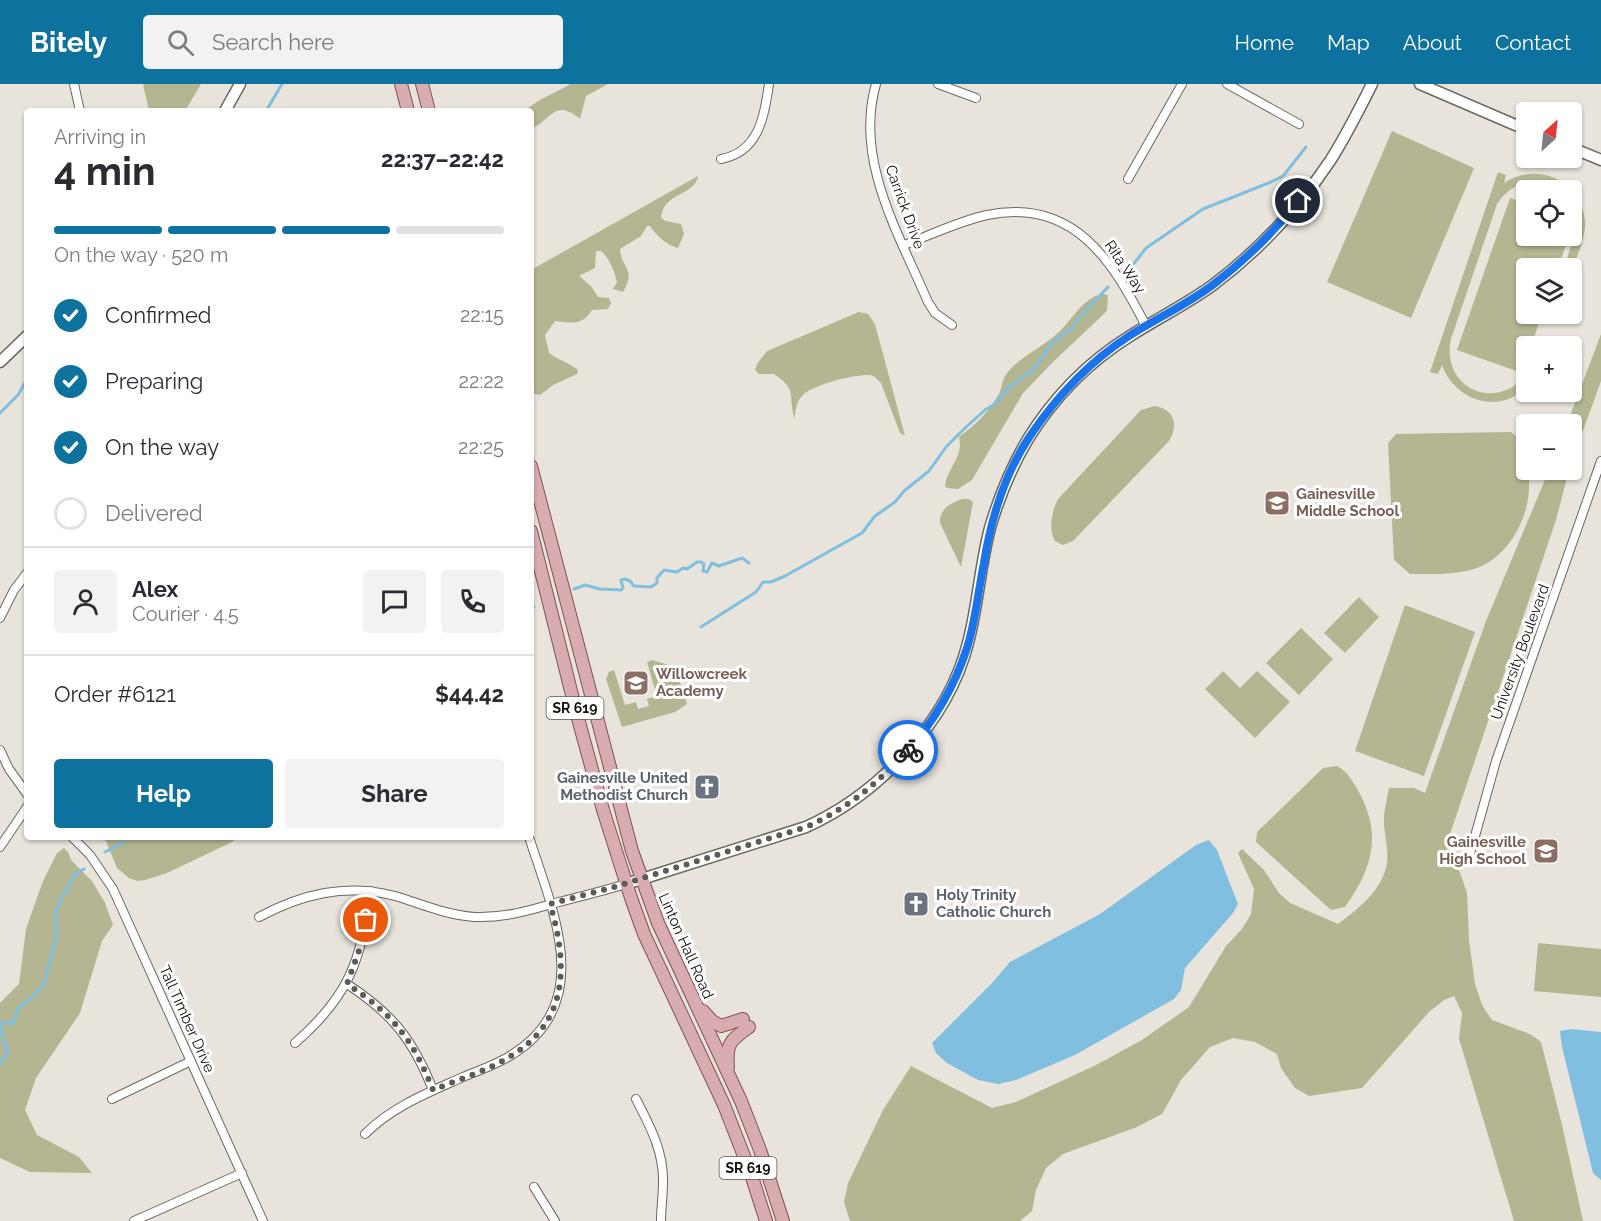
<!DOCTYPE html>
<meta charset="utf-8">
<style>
body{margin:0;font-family:Raleway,sans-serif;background:#f2f2f3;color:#2b2b33;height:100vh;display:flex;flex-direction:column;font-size:22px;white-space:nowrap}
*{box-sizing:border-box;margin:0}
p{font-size:20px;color:#7c7c81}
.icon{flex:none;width:33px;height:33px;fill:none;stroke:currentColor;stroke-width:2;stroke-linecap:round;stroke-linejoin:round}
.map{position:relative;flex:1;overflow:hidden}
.drawer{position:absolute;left:24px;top:24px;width:510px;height:732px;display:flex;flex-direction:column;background:#fff;border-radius:6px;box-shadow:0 2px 4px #0004}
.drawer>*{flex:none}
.needle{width:39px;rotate:27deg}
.tools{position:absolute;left:1516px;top:18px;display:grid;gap:12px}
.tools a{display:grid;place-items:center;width:66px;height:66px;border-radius:6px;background:#fff;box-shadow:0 2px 4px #0004;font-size:30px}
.pin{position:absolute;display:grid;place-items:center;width:51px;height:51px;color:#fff;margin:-26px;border:3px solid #fff;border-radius:50%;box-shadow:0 2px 6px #0007}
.courier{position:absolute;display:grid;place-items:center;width:60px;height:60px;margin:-30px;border:4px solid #1a73e8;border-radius:50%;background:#fff;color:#222;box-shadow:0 2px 8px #0007}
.head em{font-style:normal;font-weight:700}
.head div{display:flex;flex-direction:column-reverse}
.head{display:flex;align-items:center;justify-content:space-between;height:102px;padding:0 30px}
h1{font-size:39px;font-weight:700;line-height:45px}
.bar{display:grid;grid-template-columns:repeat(4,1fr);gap:9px 6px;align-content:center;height:72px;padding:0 30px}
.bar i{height:8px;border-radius:4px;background:#e1e1e2}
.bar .active{background:#0e729f}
.bar p{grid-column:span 4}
.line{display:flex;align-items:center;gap:15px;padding:0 30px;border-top:2px solid #e1e1e2}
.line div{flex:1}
.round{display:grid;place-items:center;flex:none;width:63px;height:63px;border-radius:6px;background:#f2f2f3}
ol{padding:0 30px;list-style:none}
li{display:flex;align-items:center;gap:18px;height:66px}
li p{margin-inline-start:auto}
li .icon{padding:6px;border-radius:50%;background:#0e729f;color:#fff;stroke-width:4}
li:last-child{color:#7c7c81}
li i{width:33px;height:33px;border:3px solid #e1e1e2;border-radius:50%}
.button{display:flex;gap:12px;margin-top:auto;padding:12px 30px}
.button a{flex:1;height:69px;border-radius:6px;background:#0e729f;color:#fff;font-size:24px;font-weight:700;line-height:69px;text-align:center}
.button a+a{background:#f2f2f3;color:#2b2b33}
header{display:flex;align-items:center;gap:36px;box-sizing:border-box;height:84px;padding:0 30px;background:#0e729f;color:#fff}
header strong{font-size:28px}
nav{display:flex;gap:33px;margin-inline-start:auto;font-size:21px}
.search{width:420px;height:54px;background:#f2f2f3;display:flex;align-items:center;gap:15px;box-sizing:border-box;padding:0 21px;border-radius:6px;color:#7c7c81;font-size:22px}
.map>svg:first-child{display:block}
.green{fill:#b3b691}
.water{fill:#80bfdf}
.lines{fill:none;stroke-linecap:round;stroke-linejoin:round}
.stream{stroke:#80bfdf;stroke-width:3}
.minor-casing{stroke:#6b6861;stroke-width:10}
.tertiary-casing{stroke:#6b6861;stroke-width:13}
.primary-casing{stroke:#825156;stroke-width:14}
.minor{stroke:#fff;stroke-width:8}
.tertiary{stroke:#fff;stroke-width:10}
.primary{stroke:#d8acb1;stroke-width:12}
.done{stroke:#5d5b56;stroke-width:6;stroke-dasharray:0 10.8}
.route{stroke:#1a73e8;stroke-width:8}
.labels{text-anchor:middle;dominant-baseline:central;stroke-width:6;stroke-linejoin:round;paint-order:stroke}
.shield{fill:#fff;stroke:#595856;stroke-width:1.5}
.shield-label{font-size:14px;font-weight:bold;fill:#12110e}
.street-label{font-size:15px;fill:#12110e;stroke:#fff}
.education-label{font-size:15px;font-weight:bold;fill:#785e54;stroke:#fff;text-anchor:start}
.worship-label{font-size:15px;font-weight:bold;fill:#5b616d;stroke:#fff;text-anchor:end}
</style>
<header>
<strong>Bitely</strong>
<div class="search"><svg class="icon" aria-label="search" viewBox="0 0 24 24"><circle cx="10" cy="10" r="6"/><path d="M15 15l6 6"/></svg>Search here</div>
<nav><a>Home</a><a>Map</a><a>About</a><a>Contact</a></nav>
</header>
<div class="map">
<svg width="1601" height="1137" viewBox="0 0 1601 1137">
<rect width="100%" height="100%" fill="#e8e4dc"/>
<g class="green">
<polygon points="143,0 201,0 185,27 149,27"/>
<path d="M 571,0 L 608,0 L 586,12 L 580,35 C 555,14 552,35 531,45 L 531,27 L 523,27 L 540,16 Z"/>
<polygon points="1392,47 1474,84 1411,234 1327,198"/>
<path d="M 1498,88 L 1506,91 L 1504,99 C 1537,77 1581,96 1585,137 C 1586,154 1577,171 1572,187 L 1572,184 L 1564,184 L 1576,146 L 1572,106 C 1562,106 1558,103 1549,100 C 1528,93 1509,102 1497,120 L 1451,255 C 1440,304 1498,330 1527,289 L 1527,303 C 1499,331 1455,317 1442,281 L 1438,290 L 1430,288 Z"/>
<path d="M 698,92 C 695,112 663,108 661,134 L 666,137 L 681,140 L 684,150 L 678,164 C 666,161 657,152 650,142 L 647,142 L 641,152 L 620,165 C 621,185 637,184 623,208 L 613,205 L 617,198 C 614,186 610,175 601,167 L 596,167 L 595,184 L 579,192 L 591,202 L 598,213 L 609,214 L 611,219 L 608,225 L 592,226 C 582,242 572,239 555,237 L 545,251 L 549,269 C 558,276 570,279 578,286 L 577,290 L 553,301 L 540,311 L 531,309 C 531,298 535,280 531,271 L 531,186 Z"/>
<polygon points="1510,114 1527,120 1527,152 1569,152 1558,184 1527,184 1527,230 1542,230 1531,262 1527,262 1527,274 1522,289 1457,266"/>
<path d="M 1103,210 L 1108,211 L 1107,227 L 1054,277 L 1023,309 L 972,396 L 958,405 L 947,404 L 945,402 C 947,384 964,373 959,353 C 974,342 988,329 997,313 C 1002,307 1001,299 1005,292 C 1018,273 1042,264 1059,248 C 1072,236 1083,213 1103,210 Z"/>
<path d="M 859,228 L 868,230 L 875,240 L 905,352 L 900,349 L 881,299 C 878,296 875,292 870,291 C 855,290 817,300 805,309 C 797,315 795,325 795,335 C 787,314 799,306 774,290 L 759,290 L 755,286 L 757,280 L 767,267 Z"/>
<polygon points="1601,250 1601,297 1572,377 1572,340 1567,340"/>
<path d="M 1155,322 C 1174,325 1179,341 1169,357 L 1073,457 L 1063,461 L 1055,457 C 1048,446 1052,427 1058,415 L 1141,326 Z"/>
<path d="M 1511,348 L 1527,362 C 1527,381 1531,396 1528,415 C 1523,445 1503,476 1474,485 C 1453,491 1431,490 1410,490 L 1394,476 L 1388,359 L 1396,350 Z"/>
<path d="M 1549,386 L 1569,386 L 1556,436 L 1447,759 L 1448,779 L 1459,786 L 1467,809 L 1469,856 L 1475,900 L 1482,921 L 1492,936 L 1530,950 L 1541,958 L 1562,1041 L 1583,1137 L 1514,1137 L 1459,955 L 1462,929 L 1454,912 L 1444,916 L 1429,928 L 1362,1004 L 1309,1012 L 1295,1004 L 1281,984 L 1277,970 L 1255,958 L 1233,954 L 1210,963 L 1181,996 L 1162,1030 L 1137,1043 L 1063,1070 L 1046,1084 L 1036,1106 L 1032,1127 L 1020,1137 L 850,1137 L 844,1118 L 848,1099 L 883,1026 L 911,982 L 992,1024 L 1016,1018 L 1096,981 L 1142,956 L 1189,923 L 1226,862 L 1242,845 L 1251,830 L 1254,805 L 1238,769 L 1242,765 L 1264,786 L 1279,809 L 1290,819 L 1338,840 C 1359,824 1382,807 1387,779 C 1389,763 1383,748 1384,732 C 1385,723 1387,714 1389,704 L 1414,704 L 1425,709 L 1486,537 Z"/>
<path d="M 962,415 L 969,415 L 973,418 L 961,483 L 940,439 C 939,425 951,419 962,415 Z"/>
<polygon points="1359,513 1379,533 1345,569 1324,549"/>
<polygon points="1405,521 1475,548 1424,692 1355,667"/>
<polygon points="1301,544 1333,575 1299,611 1266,579"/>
<polygon points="652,576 675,583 687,620 675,628 622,643 606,595 609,588 614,586 625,621 636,618 638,625 649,622 647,615 657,612 647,578"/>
<polygon points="1223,587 1240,604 1257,587 1290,618 1255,654 1205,605"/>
<path d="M 1337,682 C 1348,688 1354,699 1360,710 C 1382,753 1372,785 1345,823 L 1331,826 L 1256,758 L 1257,748 L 1323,684 Z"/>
<polygon points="95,753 240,753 228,760 167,789 145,796 137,797 129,794 117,784 106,757 102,754"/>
<polygon points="64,764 68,768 71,776 92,797 105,819 113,841 102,857 80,929 36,994 25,1026 37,1051 79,1073 92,1089 30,1088 0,1074 0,919 19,900 26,845 43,797 57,769"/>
<polygon points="1538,859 1601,865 1601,913 1534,907"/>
</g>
<g class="water">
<polygon points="1209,756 1217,766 1238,820 1233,829 1185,884 1181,906 1174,915 1075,971 1016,996 998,1000 978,996 947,979 936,969 932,959 992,899 1010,878 1100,830 1196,761"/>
<polygon points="1571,945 1601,948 1601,1096 1593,1089 1562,963 1560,947"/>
</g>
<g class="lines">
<g class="stream">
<polyline points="266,27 282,0"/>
<polyline points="1132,182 1146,164 1203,125 1271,98 1283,92 1306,63"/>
<polyline points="0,329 18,311 27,295"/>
<polyline points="574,505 585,501 600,505 621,506 623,504 621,496 625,495 630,497 634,502 651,503 657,499 657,494 664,486 677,488 683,484 687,485 697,478 701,478 704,480 703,487 707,488 712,479 719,482 742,474 749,479"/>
<polyline points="531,524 534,523"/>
<polyline points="701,543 756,508 763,498 771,498 785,492 862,449 875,432 895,418 904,407 929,387 946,363 965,344 985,326 995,320 1008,304 1033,286 1052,259 1072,244 1079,234 1108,203"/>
<polyline points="105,768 122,759 125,753"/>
<polyline points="0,980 8,968 8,965 5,963 0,941 5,938 11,940 14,938 18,924 30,915 44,900 56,854 56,826 71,797 77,789 84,785"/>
</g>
<g class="minor-casing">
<g id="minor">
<polyline points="74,0 80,27"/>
<path d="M 876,0 C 854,76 899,150 928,218 L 935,229 L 952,241"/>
<polyline points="938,0 976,14"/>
<polyline points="1227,0 1299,40"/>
<path d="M 721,75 C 759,68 764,33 769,0"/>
<polyline points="1128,95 1182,0"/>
<path d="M 904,161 C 931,151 959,137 987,131 C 1073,113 1112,176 1146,242"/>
<polyline points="0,534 14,506 27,489"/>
<polyline points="0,666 9,685 27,710"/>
<polyline points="72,753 90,771 113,805 263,1137"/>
<polyline points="0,763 27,723"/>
<polyline points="1470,770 1496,677 1601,377"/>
<path d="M 259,833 C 302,810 346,799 395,812 C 422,820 446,831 475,833 C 503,834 528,827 555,819 C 579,813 603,807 626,800"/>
<path d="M 347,900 C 393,930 413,956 433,1006"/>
<path d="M 295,959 C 350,911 360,878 371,807"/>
<polyline points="112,1015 191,977"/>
<path d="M 636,1015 C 650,1042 664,1068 663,1099 C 663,1112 661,1124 661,1137"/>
<path d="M 365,1050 C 393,1022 428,1009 463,993 C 480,986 498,980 513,970 C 596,918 552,825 529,753"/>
<polyline points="534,1103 555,1137"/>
<polyline points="134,1137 242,1089"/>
</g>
</g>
<g class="tertiary-casing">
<g id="tertiary">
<polyline points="1420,0 1527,46"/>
<polyline points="225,27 240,0"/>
<polyline points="1572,64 1601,76"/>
<polyline points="0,278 27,252"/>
<path d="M 626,800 L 806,743 C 879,710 948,638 968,559 C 978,521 980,482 990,444 C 999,413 1012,382 1028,355 C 1054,313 1090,277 1130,252 C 1158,234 1187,220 1213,201 C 1258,167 1299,123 1330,77 C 1346,52 1359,26 1372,0"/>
</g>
</g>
<g class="primary-casing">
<g id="primary">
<polyline points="401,0 408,27"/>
<polyline points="422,0 429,27"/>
<polyline points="531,382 632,767 658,839 741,1017 760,1066 783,1137"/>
<polyline points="531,447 576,627 603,726 631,814 644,850 724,1021 751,1090 766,1137"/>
<polyline points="703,927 712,937 721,942 743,935"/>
<path d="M 728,983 C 726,959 730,957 749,943"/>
</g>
</g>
<use href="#minor" class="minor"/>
<use href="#tertiary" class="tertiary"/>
<use href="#primary" class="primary"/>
</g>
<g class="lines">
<path class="done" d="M 366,836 L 360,864 L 347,900 C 393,930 413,956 433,1006 C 460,995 490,986 514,970 C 570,934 567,877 550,820 L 611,804 L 806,743 C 847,725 878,699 908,666"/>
<path class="route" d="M 908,666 C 935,636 955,601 967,564 C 976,536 978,507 984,479 C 991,435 1005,389 1030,352 C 1057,312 1089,278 1129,252 C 1157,234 1188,220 1214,200 C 1245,176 1275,147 1298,117"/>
</g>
<defs>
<g id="school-square" transform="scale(1.35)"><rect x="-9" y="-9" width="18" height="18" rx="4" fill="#8d6e63" stroke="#fff"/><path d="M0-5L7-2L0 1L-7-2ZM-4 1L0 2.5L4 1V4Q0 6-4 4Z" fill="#fff"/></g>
<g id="church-square" transform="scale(1.35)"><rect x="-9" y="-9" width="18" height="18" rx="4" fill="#6b7280" stroke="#fff"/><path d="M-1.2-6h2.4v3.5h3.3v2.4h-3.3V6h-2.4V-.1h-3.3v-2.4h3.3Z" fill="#fff"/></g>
</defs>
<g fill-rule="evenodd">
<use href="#school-square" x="1277" y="419"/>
<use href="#school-square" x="636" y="599"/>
<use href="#church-square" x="707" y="703"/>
<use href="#school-square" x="1546" y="767"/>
<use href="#church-square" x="916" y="820"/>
</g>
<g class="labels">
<g class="shield">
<rect x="546.5" y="613" width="57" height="22" rx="4.5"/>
<rect x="719.5" y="1073" width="57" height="22" rx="4.5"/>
</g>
<g class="shield-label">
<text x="575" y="624">SR 619</text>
<text x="748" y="1084">SR 619</text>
</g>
<g class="street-label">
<text transform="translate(905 123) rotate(70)">Carrick Drive</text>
<text transform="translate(1125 183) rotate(56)">Rita Way</text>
<text transform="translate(1520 568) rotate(-70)">University Boulevard</text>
<text transform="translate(686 862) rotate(66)">Linton Hall Road</text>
<text transform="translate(187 935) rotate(66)">Tall Timber Drive</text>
</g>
<g class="education-label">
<text x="1296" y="410">Gainesville<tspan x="1296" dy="17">Middle School</tspan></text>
<text x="656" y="590">Willowcreek<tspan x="656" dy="17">Academy</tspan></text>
<text x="1526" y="758" text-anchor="end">Gainesville<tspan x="1526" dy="17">High School</tspan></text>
</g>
<g class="worship-label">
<text x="688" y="694">Gainesville United<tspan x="688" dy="17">Methodist Church</tspan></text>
<text x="936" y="811" text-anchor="start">Holy Trinity<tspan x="936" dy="17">Catholic Church</tspan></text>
</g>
</g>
</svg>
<div class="tools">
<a><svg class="needle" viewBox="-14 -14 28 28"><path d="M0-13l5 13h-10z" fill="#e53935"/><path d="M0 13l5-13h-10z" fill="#7c7c81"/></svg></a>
<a><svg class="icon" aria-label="locate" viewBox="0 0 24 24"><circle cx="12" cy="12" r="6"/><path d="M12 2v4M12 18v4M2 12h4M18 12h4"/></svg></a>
<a><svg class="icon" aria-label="layers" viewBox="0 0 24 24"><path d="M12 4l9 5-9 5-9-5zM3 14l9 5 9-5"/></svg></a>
<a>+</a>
<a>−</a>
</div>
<div class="pin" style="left:366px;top:836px;background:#ea580c"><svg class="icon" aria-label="bag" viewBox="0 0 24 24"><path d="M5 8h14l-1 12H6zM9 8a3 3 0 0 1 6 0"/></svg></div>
<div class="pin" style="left:1298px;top:117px;background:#1f2937"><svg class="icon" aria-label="home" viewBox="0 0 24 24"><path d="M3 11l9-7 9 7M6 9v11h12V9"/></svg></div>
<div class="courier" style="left:908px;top:666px"><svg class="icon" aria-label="bike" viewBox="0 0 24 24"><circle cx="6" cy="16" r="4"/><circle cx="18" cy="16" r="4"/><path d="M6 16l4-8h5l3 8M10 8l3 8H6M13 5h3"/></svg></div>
<section class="drawer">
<div class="head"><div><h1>4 min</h1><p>Arriving in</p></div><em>22:37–22:42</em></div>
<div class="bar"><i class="active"></i><i class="active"></i><i class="active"></i><i></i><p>On the way · 520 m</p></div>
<ol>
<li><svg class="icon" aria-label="check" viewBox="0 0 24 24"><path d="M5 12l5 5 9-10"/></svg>Confirmed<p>22:15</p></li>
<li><svg class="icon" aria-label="check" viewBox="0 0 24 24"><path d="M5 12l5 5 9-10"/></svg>Preparing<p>22:22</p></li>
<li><svg class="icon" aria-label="check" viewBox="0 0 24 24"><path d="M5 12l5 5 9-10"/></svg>On the way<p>22:25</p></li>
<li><i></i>Delivered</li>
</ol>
<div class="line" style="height:108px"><a class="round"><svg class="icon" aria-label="person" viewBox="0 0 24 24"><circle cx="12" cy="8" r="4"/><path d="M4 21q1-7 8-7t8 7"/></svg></a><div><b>Alex</b><p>Courier · 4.5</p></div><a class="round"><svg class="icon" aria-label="chat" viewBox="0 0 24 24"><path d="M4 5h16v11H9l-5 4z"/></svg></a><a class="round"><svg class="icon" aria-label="phone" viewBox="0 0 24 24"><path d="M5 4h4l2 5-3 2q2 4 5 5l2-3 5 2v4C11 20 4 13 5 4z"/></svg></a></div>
<div class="line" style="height:78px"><div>Order #6121</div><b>$44.42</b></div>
<div class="button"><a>Help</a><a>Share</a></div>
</section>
</div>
